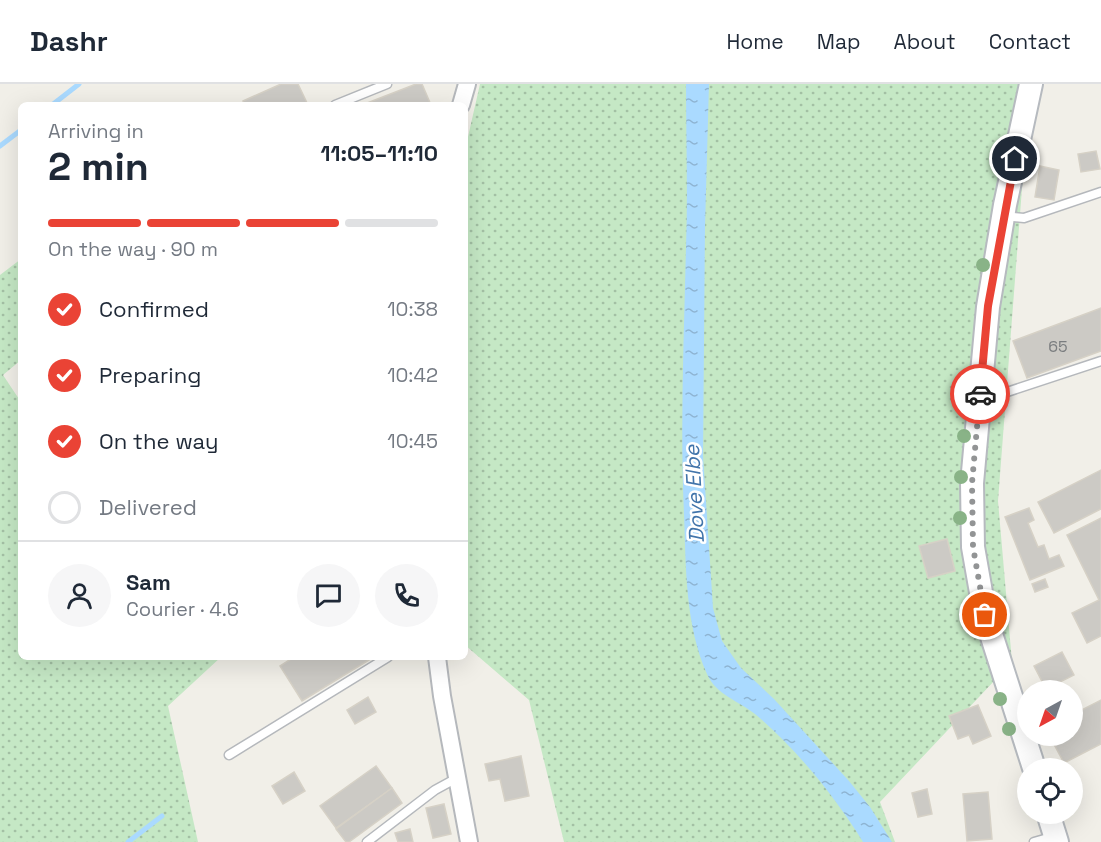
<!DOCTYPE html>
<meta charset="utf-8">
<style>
body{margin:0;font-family:"Space Grotesk",sans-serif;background:#f6f6f7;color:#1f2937;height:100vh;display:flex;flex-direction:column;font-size:22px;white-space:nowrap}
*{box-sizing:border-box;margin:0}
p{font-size:20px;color:#747a83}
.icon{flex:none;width:33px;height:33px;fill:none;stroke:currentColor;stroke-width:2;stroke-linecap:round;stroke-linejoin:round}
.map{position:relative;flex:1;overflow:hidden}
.panel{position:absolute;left:18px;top:18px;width:450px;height:558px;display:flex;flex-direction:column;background:#fff;border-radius:9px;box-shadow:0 6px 24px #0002}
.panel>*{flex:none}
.needle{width:39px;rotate:220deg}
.buttons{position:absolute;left:1017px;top:596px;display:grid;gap:12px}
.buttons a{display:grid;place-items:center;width:66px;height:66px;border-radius:50%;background:#fff;box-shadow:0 6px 24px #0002;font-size:30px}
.pin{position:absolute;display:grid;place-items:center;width:51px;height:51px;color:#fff;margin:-26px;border:3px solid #fff;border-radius:50%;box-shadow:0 2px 6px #0007}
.courier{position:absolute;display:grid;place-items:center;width:60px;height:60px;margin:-30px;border:4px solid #ea4335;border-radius:50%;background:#fff;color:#222;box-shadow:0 2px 8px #0007}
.overview em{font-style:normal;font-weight:700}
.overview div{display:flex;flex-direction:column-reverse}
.overview{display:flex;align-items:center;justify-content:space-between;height:102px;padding:0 30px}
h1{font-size:39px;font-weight:700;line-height:45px}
.bar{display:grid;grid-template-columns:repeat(4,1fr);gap:9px 6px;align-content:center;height:72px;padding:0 30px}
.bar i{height:8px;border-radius:4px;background:#e0e1e3}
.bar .on{background:#ea4335}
.bar p{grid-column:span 4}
.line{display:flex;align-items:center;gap:15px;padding:0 30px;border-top:2px solid #e0e1e3}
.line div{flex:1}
.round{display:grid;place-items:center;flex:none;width:63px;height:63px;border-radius:32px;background:#f6f6f7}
ol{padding:0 30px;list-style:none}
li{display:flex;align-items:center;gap:18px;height:66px}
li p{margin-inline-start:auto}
li .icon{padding:6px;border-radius:50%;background:#ea4335;color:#fff;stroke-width:4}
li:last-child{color:#747a83}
li i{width:33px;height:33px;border:3px solid #e0e1e3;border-radius:50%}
header{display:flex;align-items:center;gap:36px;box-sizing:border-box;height:84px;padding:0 30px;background:#fff;border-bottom:2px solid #e0e1e3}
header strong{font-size:28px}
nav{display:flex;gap:33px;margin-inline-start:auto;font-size:21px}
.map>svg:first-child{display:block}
.grass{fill:url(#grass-dots)}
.water{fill:url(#water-ripples)}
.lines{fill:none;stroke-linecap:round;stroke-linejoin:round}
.stream{stroke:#aadaff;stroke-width:5}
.building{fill:#cccac5;stroke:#d6d1c6;stroke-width:1.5}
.lane-casing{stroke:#b5b8bc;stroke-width:11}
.street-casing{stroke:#b5b8bc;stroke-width:20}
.secondary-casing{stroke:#b6babf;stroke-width:26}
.lane{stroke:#fff;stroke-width:8}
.street{stroke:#fff;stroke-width:16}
.secondary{stroke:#fff;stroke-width:22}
.tree{fill:#89b387}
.done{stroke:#929495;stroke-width:6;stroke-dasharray:0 10.8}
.route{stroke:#ea4335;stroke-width:8}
.labels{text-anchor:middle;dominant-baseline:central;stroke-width:5;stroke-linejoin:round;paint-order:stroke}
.number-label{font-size:16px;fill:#7a7d7f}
.water-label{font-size:21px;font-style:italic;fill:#4174aa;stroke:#fff}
</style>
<header>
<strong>Dashr</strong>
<nav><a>Home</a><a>Map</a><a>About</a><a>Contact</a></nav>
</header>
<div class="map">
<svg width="1101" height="758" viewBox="0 0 1101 758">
<defs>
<pattern id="grass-dots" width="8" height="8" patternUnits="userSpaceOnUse" patternTransform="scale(1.5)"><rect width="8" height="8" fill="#c5e8c5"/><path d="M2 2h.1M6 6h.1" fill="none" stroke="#a3c0a4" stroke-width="1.8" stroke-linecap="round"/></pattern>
<pattern id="water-ripples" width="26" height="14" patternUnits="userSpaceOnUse" patternTransform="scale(1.5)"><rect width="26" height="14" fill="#aadaff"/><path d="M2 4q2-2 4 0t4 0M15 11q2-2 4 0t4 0" fill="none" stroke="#8eb4d2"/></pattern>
</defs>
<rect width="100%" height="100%" fill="#f1efe8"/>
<g class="grass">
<polygon points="480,0 1030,0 998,417 1012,578 880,718 895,758 564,758 529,616 465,561 465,66"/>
<polygon points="21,175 21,276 3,291 21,318 21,573 221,573 168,622 198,758 0,758 0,191"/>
</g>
<path class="water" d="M 686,0 L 709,0 L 705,143 L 703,372 L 713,524 L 722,557 L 741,584 L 774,615 L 849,697 L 870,723 L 892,758 L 863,758 C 837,715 794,662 755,630 C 739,617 716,611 707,590 C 685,541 686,483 684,430 C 680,341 684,252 686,163 C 688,109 686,54 686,0 Z"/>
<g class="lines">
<g class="stream">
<polyline points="52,21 79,0"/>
<polyline points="0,62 21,46"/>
<polyline points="128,758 162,732"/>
</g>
</g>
<g class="building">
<polygon points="281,0 298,0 308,21 244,21 243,17"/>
<polygon points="416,0 422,0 431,21 362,21"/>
<polygon points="1096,67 1100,85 1081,88 1078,70"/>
<polygon points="1040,82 1059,86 1054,116 1035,113"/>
<polygon points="1101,224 1101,267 1027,294 1013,257"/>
<polygon points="1101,386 1101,425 1054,449 1038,418"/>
<polygon points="1029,424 1034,436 1028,439 1038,463 1044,461 1049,475 1059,471 1064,482 1030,496 1005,433"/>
<polygon points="1101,434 1101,552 1087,559 1072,529 1099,516 1067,451"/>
<polygon points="947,455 955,487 928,494 919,462"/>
<polygon points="1045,495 1048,503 1035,508 1032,500"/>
<polygon points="1062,568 1074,591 1046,605 1034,582"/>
<polygon points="294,573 374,573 302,617 280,582"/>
<polygon points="368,613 376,628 355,640 347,626"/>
<polygon points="1101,616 1101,660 1064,679 1049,651 1072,651 1072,631"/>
<polygon points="978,621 991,652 973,660 969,651 958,655 949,632"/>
<polygon points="521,672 529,712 505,717 500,695 489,697 485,680"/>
<polygon points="376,682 392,704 336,744 320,722"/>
<polygon points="294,688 305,707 283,720 272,702"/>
<polygon points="392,704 402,719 349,758 346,758 336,745"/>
<polygon points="927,705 932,730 918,733 912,709"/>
<polygon points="988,708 992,755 967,757 963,710"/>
<polygon points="444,720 451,750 433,754 426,724"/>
<polygon points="410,745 413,758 398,758 395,749"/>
</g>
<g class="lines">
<g class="lane-casing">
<g id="lane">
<polyline points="335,21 387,0"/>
<polyline points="1004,132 1024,134 1101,108"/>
<polyline points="980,314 995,312 1101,277"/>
<polyline points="229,671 388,573"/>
<polyline points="367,758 435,706 457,694"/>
<polyline points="1034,758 1055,752"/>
</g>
</g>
<g class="street-casing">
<g id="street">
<polyline points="461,21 467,0"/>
<polyline points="437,573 442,612 469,758"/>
</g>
</g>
<g class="secondary-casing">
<g id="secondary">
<polyline points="1031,0 1005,121 988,223 972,399 973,463 985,531 1034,684"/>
<polyline points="1048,729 1057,758"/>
</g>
</g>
<use href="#lane" class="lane"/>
<use href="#street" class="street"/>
<use href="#secondary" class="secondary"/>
</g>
<g class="tree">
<circle cx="983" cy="181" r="7"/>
<circle cx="964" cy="352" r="7"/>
<circle cx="961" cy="393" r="7"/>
<circle cx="960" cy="434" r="7"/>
<circle cx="1000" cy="615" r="7"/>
<circle cx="1009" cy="645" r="7"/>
</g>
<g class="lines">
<polyline class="done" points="980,310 972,399 973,463 985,531"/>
<polyline class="route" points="980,310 988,222 1015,75"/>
</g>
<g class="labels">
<g class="number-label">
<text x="1058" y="262">65</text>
</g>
<g class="water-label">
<text transform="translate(694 410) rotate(-93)">Dove Elbe</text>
</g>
</g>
</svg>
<div class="buttons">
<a><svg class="needle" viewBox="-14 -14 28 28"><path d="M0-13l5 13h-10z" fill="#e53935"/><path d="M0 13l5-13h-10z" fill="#747a83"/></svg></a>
<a><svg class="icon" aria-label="locate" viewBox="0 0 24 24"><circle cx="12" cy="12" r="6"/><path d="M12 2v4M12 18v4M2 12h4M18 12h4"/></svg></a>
</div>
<div class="pin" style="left:985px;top:531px;background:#ea580c"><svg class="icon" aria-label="bag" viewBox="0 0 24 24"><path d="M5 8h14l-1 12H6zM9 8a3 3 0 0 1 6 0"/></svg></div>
<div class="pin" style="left:1015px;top:75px;background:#1f2937"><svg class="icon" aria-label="home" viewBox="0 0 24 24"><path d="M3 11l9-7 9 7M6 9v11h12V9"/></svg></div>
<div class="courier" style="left:980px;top:310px"><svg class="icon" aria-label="car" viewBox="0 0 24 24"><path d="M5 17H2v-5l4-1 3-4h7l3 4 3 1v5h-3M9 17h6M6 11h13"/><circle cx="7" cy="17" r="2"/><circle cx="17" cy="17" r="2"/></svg></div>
<section class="panel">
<div class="overview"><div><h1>2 min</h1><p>Arriving in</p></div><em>11:05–11:10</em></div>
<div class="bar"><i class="on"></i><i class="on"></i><i class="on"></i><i></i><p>On the way · 90 m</p></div>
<ol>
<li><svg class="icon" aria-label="check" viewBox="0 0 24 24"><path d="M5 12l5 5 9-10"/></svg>Confirmed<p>10:38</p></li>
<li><svg class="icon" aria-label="check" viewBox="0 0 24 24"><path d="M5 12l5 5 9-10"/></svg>Preparing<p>10:42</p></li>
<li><svg class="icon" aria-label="check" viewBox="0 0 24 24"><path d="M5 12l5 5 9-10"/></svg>On the way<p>10:45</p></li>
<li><i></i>Delivered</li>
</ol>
<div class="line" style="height:108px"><a class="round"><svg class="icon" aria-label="person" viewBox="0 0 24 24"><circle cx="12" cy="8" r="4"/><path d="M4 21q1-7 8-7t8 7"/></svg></a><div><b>Sam</b><p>Courier · 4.6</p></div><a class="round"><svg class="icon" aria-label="chat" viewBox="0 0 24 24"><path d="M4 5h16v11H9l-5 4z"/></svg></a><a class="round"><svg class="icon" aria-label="phone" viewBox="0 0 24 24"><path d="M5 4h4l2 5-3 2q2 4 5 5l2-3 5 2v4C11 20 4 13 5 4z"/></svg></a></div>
</section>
</div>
